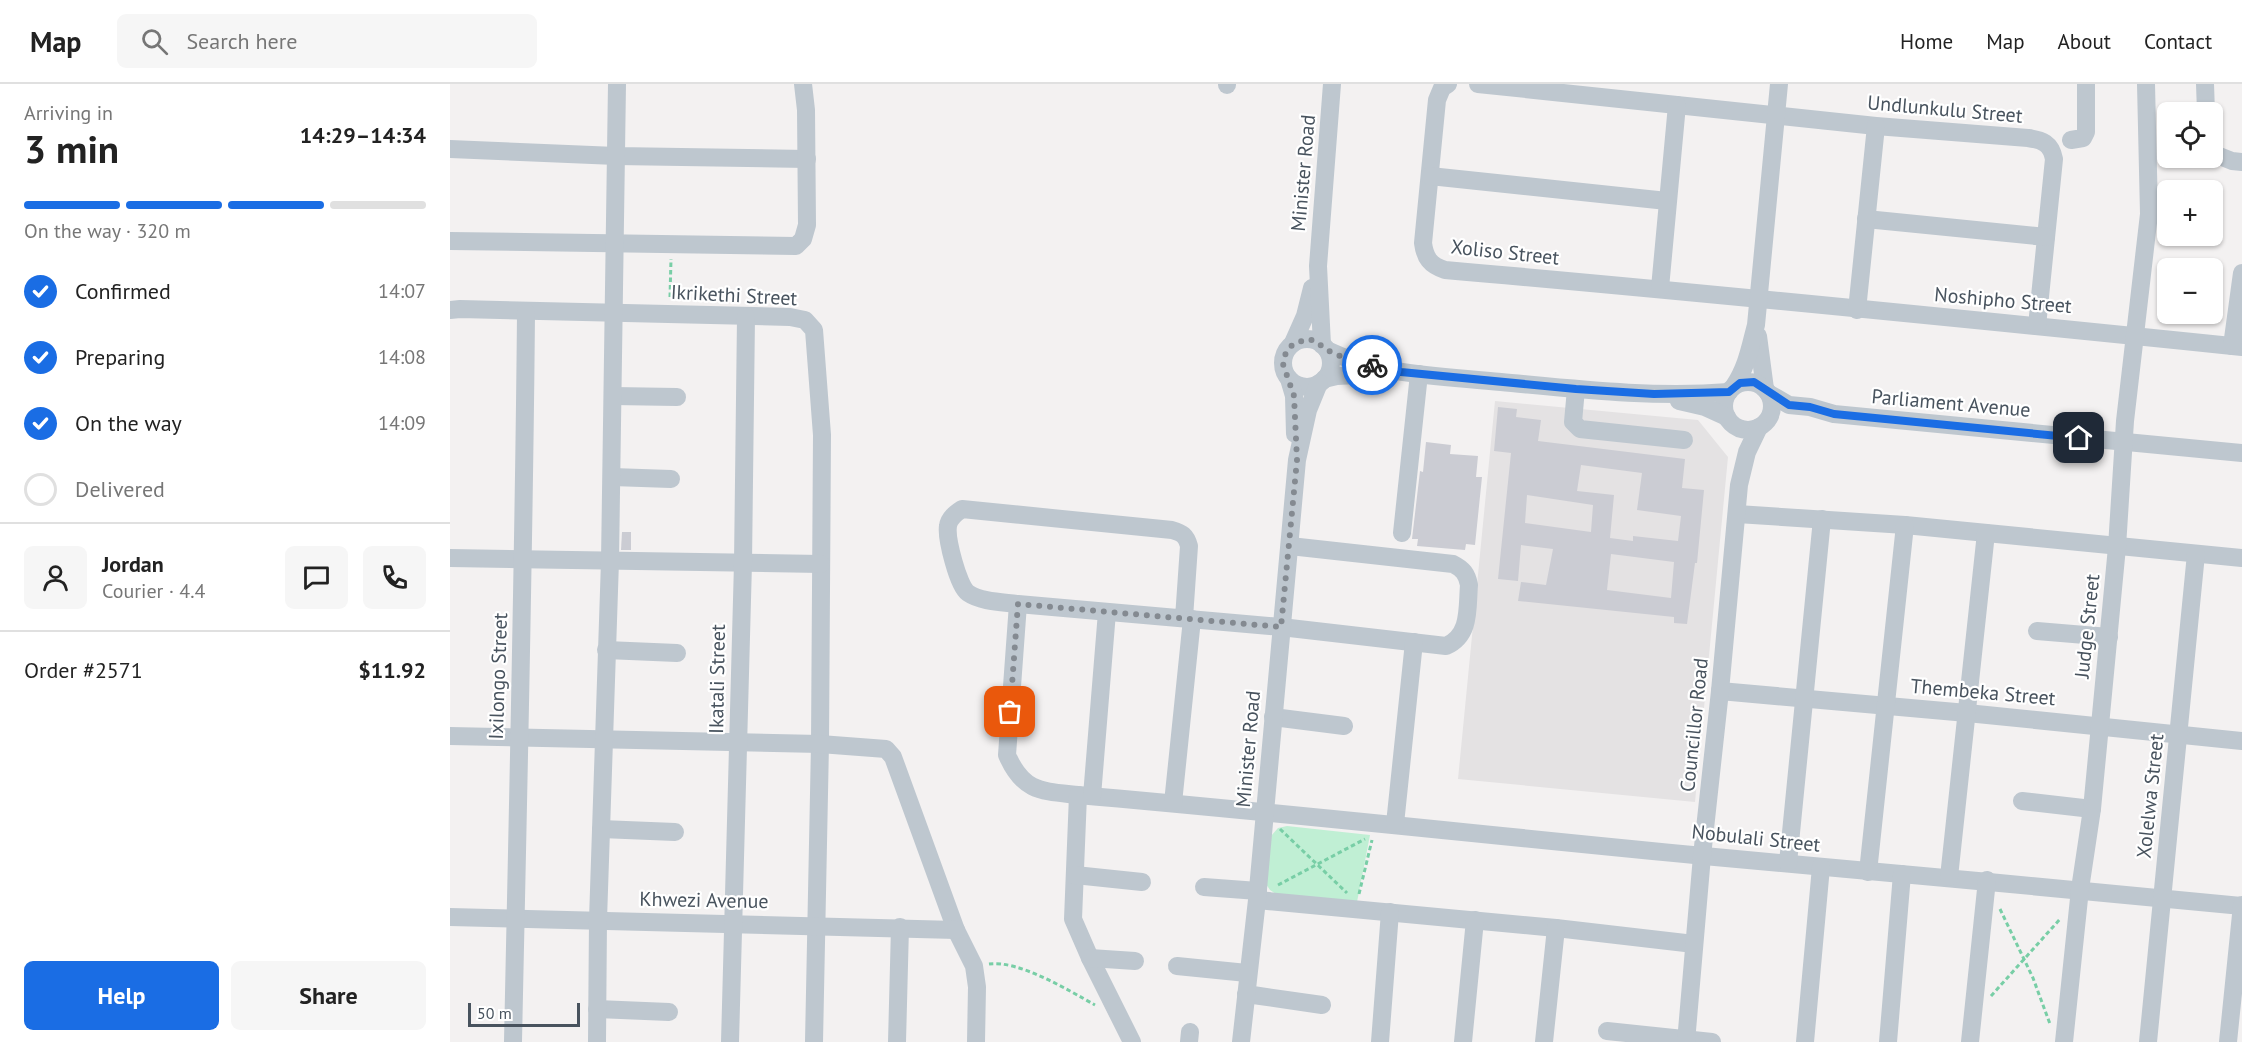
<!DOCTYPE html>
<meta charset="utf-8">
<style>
body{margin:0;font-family:"PT Sans",sans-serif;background:#f6f6f6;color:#222;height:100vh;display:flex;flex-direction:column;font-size:22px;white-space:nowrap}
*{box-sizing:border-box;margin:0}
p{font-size:20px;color:#767676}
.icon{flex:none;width:33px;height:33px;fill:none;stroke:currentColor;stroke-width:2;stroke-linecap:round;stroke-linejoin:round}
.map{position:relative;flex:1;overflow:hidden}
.sheet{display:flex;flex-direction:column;background:#fff;width:450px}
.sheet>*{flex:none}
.tools{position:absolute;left:1707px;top:18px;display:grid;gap:12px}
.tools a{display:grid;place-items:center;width:66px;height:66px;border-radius:9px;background:#fff;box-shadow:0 2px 4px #0004;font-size:30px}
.scale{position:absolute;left:18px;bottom:15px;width:112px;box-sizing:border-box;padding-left:6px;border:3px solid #48535e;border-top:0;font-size:16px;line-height:21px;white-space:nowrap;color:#48535e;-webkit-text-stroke:4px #fff;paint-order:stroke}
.pin{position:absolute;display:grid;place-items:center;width:51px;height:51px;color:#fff;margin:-26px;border-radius:12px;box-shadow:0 3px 9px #0006}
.courier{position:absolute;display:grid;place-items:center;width:60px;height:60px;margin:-30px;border:4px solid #1a6de4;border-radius:50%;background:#fff;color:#222;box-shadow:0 2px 8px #0007}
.headline em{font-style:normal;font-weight:700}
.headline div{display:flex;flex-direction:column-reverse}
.headline{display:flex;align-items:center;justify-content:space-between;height:102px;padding:0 24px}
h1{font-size:39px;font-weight:700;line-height:45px}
.bar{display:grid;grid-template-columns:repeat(4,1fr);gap:9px 6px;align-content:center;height:72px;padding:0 24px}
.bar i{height:8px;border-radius:4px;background:#e0e0e0}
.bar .current{background:#1a6de4}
.bar p{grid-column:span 4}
.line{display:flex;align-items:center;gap:15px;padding:0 24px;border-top:2px solid #e0e0e0}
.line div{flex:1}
.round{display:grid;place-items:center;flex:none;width:63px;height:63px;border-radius:9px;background:#f6f6f6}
ol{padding:0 24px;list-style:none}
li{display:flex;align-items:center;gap:18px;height:66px}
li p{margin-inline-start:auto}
li .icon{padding:6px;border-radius:50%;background:#1a6de4;color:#fff;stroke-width:4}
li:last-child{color:#767676}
li i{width:33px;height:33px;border:3px solid #e0e0e0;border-radius:50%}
.primary-button{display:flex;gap:12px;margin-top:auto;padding:12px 24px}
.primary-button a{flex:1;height:69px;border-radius:9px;background:#1a6de4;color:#fff;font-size:24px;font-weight:700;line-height:69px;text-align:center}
.primary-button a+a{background:#f6f6f6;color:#222}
header{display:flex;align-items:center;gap:36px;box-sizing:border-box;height:84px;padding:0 30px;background:#fff;border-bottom:2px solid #e0e0e0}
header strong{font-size:28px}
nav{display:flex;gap:33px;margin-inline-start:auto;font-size:21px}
.search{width:420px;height:54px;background:#f6f6f6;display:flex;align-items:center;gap:15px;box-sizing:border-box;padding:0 21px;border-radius:9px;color:#767676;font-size:22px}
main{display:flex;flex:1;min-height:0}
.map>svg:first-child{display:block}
.education{fill:#e4e2e3}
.green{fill:#c0efd4}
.building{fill:#cbccd3;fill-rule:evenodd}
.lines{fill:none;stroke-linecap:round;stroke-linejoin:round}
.path{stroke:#78cea6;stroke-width:3;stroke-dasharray:4.5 3;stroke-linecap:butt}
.minor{stroke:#bec7cf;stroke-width:18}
.done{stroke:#848a91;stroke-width:6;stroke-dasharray:0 10.8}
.route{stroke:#1a6de4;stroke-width:8}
.labels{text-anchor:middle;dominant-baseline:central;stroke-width:4.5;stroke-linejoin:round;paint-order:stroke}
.street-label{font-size:20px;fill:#48535e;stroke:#fff}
</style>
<header>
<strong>Map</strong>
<div class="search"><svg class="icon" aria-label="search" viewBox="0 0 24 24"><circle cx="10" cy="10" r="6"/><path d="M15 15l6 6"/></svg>Search here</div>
<nav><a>Home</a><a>Map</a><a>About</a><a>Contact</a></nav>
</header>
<main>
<section class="sheet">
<div class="headline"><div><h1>3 min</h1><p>Arriving in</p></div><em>14:29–14:34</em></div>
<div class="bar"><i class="current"></i><i class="current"></i><i class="current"></i><i></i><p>On the way · 320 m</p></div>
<ol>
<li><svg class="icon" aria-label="check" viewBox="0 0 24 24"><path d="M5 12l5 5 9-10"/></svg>Confirmed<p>14:07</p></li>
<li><svg class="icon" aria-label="check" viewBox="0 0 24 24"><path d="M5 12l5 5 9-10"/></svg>Preparing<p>14:08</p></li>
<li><svg class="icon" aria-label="check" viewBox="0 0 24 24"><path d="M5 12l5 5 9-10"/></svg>On the way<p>14:09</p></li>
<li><i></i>Delivered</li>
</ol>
<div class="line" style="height:108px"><a class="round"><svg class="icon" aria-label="person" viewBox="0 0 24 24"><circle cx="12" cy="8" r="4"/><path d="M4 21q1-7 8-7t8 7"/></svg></a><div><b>Jordan</b><p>Courier · 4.4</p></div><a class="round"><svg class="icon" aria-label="chat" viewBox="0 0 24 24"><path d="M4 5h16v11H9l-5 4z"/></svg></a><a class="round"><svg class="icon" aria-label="phone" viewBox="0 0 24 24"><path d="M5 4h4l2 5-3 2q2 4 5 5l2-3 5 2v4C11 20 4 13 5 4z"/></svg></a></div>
<div class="line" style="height:78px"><div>Order #2571</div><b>$11.92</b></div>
<div class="primary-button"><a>Help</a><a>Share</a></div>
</section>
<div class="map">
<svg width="1792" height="958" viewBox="0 0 1792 958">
<rect width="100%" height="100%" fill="#f3f1f1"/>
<polygon class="education" points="1045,317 1248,336 1278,373 1245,718 1008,695"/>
<polygon class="green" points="837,742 920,751 907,818 826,810 820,806 816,800 821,752 828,744"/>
<g class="building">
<path d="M 1048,323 L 1067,325 L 1066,333 L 1091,336 L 1088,357 L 1235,375 L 1232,404 L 1254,406 L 1247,479 L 1245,479 L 1237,540 L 1224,539 L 1224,533 L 1068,517 L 1071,498 L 1096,501 L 1103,465 L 1071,461 L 1068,497 L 1048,495 L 1061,369 L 1044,367 ZM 1131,381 L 1192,389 L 1187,426 L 1231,432 L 1228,457 L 1183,452 L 1183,457 L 1160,454 L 1164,411 L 1127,407 ZM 1077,411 L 1143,421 L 1141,448 L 1075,439 ZM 1161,470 L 1224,478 L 1221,514 L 1157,506 Z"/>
<polygon points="976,358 1001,361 1000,370 1028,372 1026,393 1032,393 1025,461 1016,460 1015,466 967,462 968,455 962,455 970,387 973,388"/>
<polygon points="172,448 181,448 181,466 171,466"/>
</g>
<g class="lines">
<g class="path">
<polyline points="220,213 221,175"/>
<polyline points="830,745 897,809"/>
<polyline points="828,801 915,755"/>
<polyline points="909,810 922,756"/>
<polyline points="1550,825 1583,894 1600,940"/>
<path d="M 539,880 C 569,876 618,906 645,921"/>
<polyline points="1541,912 1611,834"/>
</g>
<g class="minor">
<path d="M 998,0 L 992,4 L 987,16 L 973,159 C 975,174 980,181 995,186 C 1261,209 1527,236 1792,263"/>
<path d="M 1028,0 L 1426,42 L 1578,54 C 1592,56 1601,59 1604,75 L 1587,242"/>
<polyline points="1755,0 1756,28"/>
<polyline points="777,1 777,0"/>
<polyline points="1621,56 1633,54 1636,48 1636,0"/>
<polyline points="0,65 166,72 357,75"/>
<polyline points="1762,69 1782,77 1792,78"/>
<polyline points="980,92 1217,117"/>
<polyline points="1416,135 1596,153"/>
<polyline points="0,157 346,162 353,155 357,141 356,26 353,0"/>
<polyline points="1210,204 1227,21"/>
<polyline points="0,226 10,225 340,233 355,236 364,246 372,351 370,660 364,958"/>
<polyline points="1407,226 1426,42"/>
<polyline points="1308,252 1315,305"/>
<circle cx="857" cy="279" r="24"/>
<polyline points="843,259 855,232 862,204"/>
<polyline points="872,261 868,182 882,0"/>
<polyline points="1782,262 1792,189"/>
<path d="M 877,266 C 931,292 993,292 1051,298 C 1127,305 1203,314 1279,308"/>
<polyline points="839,295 844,312 845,350"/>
<polyline points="874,295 887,292 928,290"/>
<circle cx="1298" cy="322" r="24"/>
<path d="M 1284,302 C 1297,283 1300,263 1306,241 L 1329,0"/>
<polyline points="1126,305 1123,338 1130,345 1234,356"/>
<polyline points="1318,309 1339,321 1360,323 1384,330 1792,369"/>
<polyline points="163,312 227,313"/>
<polyline points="1229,317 1255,323 1277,333"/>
<polyline points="162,393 221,395"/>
<polyline points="1287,430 1455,441 1792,474"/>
<polyline points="952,449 969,290"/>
<polyline points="0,474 371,480"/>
<path d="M 568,520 L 557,671 C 573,708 591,707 628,711 C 837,729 1045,752 1254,772 C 1433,789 1613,804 1792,822"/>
<path d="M 734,534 L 739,462 C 736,451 732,449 722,446 L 512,425 C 506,429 499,434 498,442 C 496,454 508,502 518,509 C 531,518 552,518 568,520 L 831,543 L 996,562 C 1021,551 1017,524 1019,501 C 1017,490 1013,485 1003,480 L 840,462"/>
<polyline points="1587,547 1659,553"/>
<polyline points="156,566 227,569"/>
<polyline points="1270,607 1517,629 1792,657"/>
<polyline points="823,633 894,642"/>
<polyline points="0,652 370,660 436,665 443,673 506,846 524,882 527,903 526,958"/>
<polyline points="628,711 623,835 640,874 682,958"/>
<polyline points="642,712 657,528"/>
<polyline points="1572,717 1642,725"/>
<polyline points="723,719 742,535"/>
<polyline points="945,740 964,558"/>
<polyline points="151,745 225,748"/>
<polyline points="1338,779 1372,435"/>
<polyline points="1418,788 1455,441"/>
<polyline points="625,791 692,798"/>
<polyline points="1499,793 1536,449"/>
<polyline points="754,803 808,807"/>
<polyline points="807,816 1106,844 1244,860"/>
<polyline points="0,833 506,846"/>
<polyline points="640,874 685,877"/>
<polyline points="727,882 797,889"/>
<polyline points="796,910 872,921"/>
<polyline points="147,925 219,928"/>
<polyline points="1157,947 1262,958"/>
<path d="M 63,958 C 68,715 74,471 76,228"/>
<polyline points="147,958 148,836 160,477 167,0"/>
<polyline points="280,958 293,479 296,233"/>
<polyline points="447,958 450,843"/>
<polyline points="739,958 740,948"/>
<polyline points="791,958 807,816 847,376 858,326 869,299"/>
<polyline points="930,958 940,828"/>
<polyline points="1013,958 1025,836"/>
<polyline points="1094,958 1106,844"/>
<polyline points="1236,958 1252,772 1270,607 1289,401 1297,368 1309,343"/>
<polyline points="1355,958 1371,783"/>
<polyline points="1438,958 1452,790"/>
<polyline points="1520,958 1537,796"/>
<polyline points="1614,958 1630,805 1642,725 1667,463 1675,337 1699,130 1696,0"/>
<polyline points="1698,958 1746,470"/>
<polyline points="1778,958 1792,821"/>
</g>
</g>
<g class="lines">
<polyline class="done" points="560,628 568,520 831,543 847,376 844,312 833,280 836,268 843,260 858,255 865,257 877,266 892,273 922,281"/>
<polyline class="route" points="922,281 951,288 1126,305 1204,310 1279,308 1290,299 1304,298 1339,321 1360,323 1384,330 1629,354"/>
</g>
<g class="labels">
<g class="street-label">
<text transform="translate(1495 25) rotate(5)">Undlunkulu Street</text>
<text transform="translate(853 89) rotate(-85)">Minister Road</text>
<text transform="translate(1055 168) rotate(6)">Xoliso Street</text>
<text transform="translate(284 211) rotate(3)">Ikrikethi Street</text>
<text transform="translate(1553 216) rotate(5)">Noshipho Street</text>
<text transform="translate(1501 319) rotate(5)">Parliament Avenue</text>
<text transform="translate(1637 542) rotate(-84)">Judge Street</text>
<text transform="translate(48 592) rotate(-88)">Ixilongo Street</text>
<text transform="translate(267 595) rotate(-89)">Ikatali Street</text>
<text transform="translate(1533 608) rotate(5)">Thembeka Street</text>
<text transform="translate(1244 641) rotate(-84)">Councillor Road</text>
<text transform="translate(798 665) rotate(-85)">Minister Road</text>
<text transform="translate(1700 712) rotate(-84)">Xolelwa Street</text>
<text transform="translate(1306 754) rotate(6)">Nobulali Street</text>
<text transform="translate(254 816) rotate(1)">Khwezi Avenue</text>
</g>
</g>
</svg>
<div class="tools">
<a><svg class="icon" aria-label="locate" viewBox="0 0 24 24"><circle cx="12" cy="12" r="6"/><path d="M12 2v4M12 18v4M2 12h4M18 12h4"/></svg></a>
<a>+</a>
<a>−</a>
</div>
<div class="scale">50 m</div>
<div class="pin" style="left:560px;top:628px;background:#ea580c"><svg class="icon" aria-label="bag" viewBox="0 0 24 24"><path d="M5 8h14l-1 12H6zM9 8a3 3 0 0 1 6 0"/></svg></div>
<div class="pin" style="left:1629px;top:354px;background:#1f2937"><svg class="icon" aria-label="home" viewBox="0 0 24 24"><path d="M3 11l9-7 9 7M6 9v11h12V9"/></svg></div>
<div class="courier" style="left:922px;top:281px"><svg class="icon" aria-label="bike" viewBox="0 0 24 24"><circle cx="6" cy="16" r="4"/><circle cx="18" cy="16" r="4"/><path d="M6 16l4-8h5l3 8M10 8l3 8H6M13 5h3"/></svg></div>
</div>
</main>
